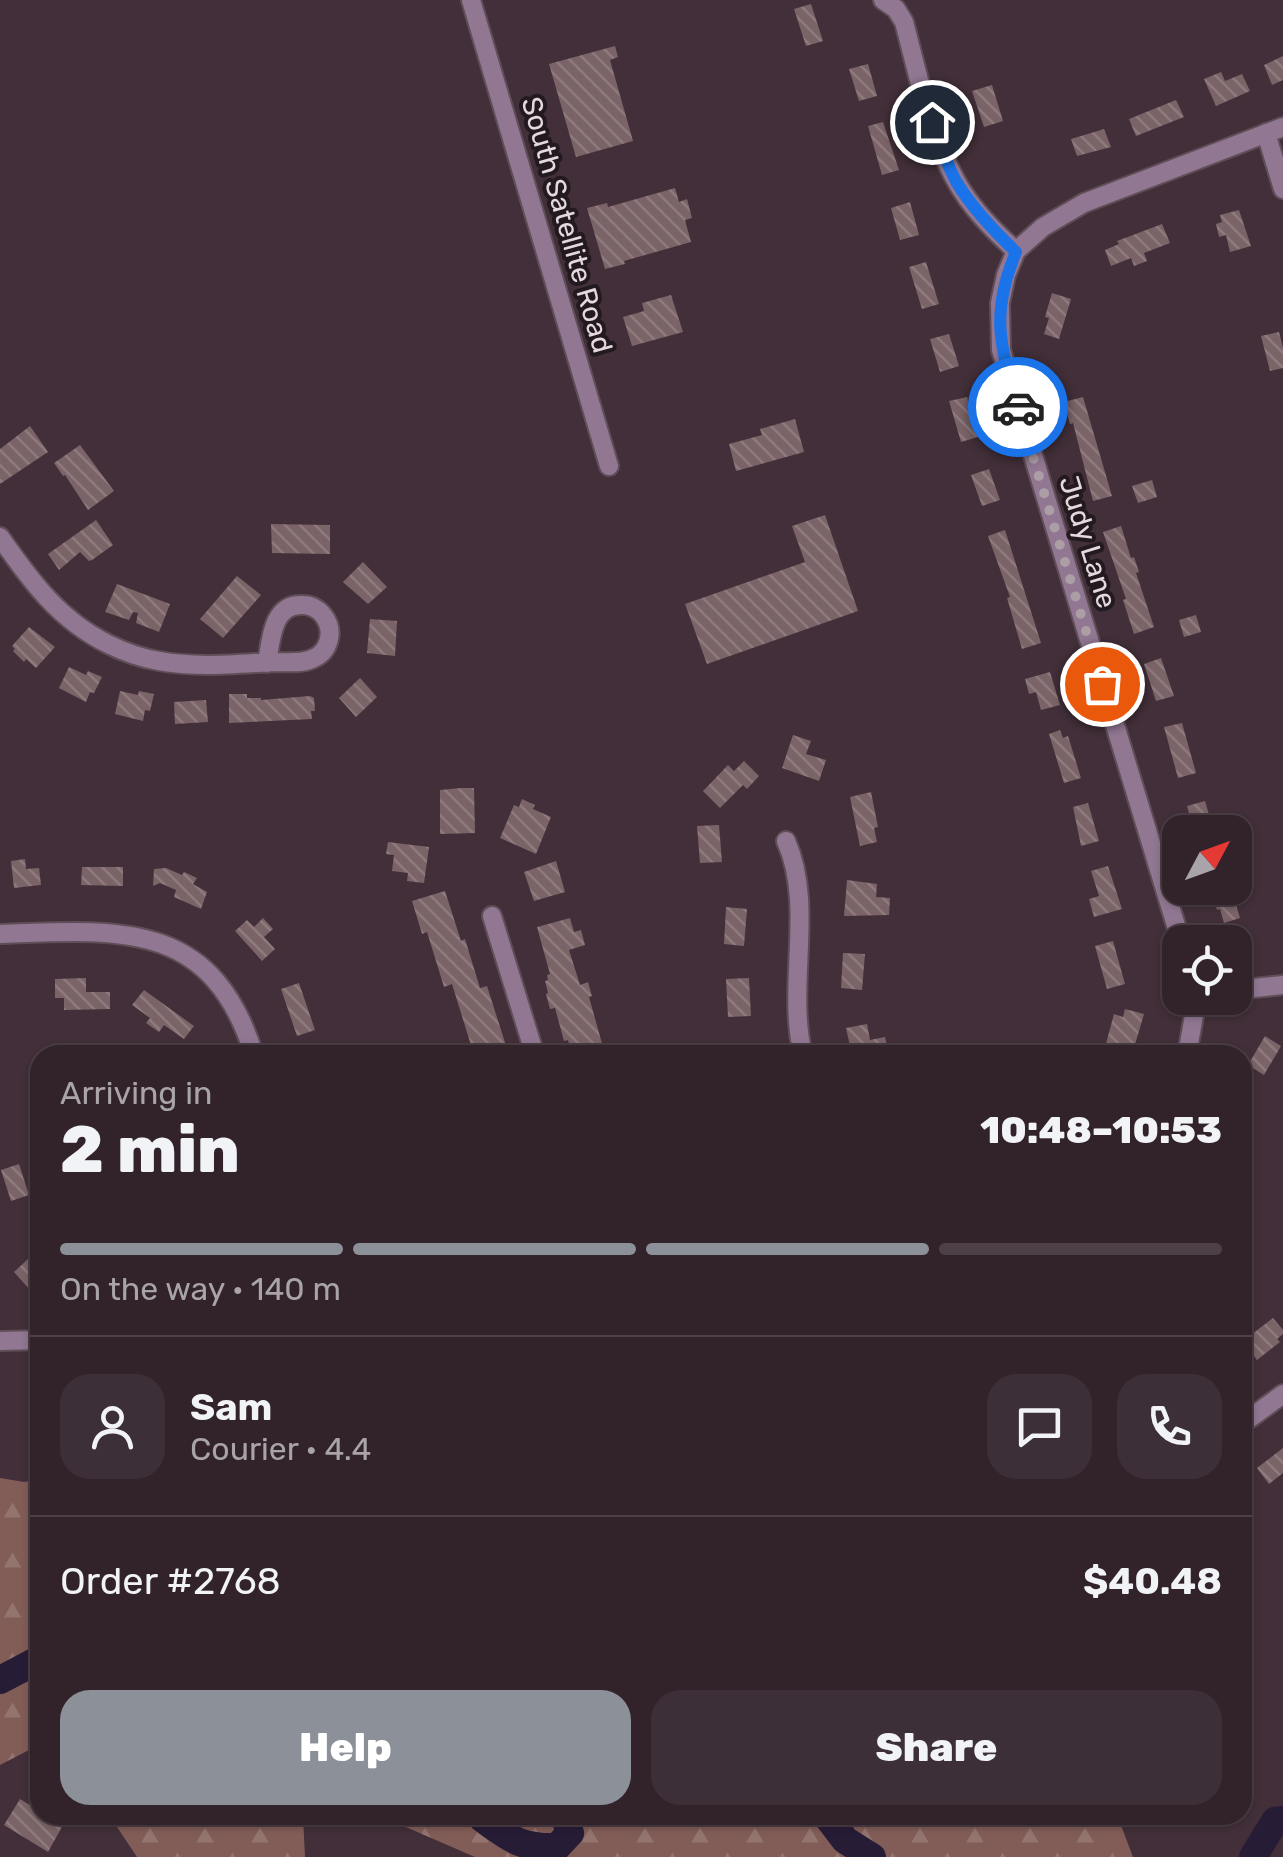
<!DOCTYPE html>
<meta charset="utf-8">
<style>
body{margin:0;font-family:Rubik,sans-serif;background:#3d2f37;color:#f1f3f6;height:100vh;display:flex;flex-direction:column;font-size:38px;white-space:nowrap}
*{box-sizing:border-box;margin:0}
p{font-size:32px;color:#a8a4a9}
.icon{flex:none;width:55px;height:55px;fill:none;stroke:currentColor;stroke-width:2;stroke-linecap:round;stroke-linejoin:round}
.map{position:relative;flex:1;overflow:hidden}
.sheet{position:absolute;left:30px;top:1045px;width:1222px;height:780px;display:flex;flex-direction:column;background:#32232b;border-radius:30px;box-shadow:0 2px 8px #0004,0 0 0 2px #4d4047}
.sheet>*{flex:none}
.needle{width:65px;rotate:49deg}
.fabs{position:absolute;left:1162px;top:815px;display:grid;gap:20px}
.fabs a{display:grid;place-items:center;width:90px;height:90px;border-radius:20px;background:#32232b;box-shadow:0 2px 8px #0004,0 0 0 2px #4d4047;font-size:50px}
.pin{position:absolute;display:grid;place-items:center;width:85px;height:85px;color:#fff;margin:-42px;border:5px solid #fff;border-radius:50%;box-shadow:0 2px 10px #0007}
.courier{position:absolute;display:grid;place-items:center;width:100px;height:100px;margin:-50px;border:8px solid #1a73e8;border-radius:50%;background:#fff;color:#222;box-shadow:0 2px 12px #0007}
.head em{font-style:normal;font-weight:800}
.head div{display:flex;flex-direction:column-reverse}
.head{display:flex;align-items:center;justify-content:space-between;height:170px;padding:0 30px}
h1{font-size:65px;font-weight:800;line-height:75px}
.bar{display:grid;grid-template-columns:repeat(4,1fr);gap:15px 10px;align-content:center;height:120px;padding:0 30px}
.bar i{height:12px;border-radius:8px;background:#4d4047}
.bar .selected{background:#8c9099}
.bar p{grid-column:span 4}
.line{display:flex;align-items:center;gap:25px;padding:0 30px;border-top:2px solid #4d4047}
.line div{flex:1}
.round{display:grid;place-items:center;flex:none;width:105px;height:105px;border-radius:30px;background:#3d2f37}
.button{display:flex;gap:20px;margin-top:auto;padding:20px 30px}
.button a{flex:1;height:115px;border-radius:30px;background:#8c9099;color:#fff;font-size:40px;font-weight:800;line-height:115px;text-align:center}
.button a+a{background:#3d2f37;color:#f1f3f6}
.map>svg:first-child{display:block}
.forest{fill:url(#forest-firs)}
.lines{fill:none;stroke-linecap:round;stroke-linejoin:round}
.river{stroke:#271c36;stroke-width:28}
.building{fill:url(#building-back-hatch)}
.street-casing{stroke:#5f4e57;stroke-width:22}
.street{stroke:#917792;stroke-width:18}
.done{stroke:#ac9ea5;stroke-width:10;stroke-dasharray:0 18}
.route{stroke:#1a73e8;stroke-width:12}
.labels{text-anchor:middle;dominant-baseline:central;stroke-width:8;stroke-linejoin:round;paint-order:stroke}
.street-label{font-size:28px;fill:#e5d9df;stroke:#231a1f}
</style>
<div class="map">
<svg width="1283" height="1857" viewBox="0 0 1283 1857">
<defs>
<pattern id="forest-firs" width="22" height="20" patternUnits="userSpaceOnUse" patternTransform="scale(2.5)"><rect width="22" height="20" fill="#825d57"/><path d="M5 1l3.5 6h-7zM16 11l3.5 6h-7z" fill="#94746f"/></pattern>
<pattern id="building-back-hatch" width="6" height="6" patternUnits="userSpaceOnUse" patternTransform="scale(2.5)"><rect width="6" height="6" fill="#7b6468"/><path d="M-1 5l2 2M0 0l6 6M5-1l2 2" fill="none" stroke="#8e7a7d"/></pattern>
</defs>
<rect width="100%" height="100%" fill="#422f39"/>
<g class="forest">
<polygon points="0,1478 24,1482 40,1480 40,1755 29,1750 0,1765"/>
<polygon points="109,1815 308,1815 303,1816 305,1857 137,1857"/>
<polygon points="378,1815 1117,1815 1133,1857 475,1857"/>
</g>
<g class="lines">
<g class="river">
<polyline points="0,1680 40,1659"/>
<path d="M 482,1815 L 483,1819 C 512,1840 521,1848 557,1847 L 570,1833 L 564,1815"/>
<polyline points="826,1815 845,1840 872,1857"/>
<polyline points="1253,1857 1275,1821 1283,1820"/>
</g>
</g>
<g class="building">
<polygon points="811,4 823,41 806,46 794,9"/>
<polygon points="615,46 618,57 610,60 633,141 576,157 549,64"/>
<polygon points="1283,56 1283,80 1272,85 1264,65"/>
<polygon points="868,64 877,96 859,101 849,69"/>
<polygon points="1221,72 1225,81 1242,74 1250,91 1216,106 1204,79"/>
<polygon points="992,85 1003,121 984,127 972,91"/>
<polygon points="1176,100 1184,117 1136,136 1129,119"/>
<polygon points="883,122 899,170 882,175 868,126"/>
<polygon points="1104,129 1111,147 1077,156 1071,139"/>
<polygon points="675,188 679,202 687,199 692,218 685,220 691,242 624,261 625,264 605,269 587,208 607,203 608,207"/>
<polygon points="910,202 919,235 900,240 891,208"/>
<polygon points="1239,210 1251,246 1230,252 1226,235 1219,237 1216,224 1222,222 1220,215"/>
<polygon points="1162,224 1170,243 1144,253 1147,261 1134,266 1131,258 1111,266 1105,250 1119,244 1117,241"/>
<polygon points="926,262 939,304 922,309 909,267"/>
<polygon points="1052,293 1071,299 1059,339 1044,334 1049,318 1045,317"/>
<polygon points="671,295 683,332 632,346 623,317 644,311 642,303"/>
<polygon points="1279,332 1283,348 1283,368 1270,371 1261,336"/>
<polygon points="949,334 959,366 940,372 930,339"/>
<polygon points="967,397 978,437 961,442 949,401"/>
<polygon points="1083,397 1112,496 1093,501 1073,423 1070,424 1064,402"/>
<polygon points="795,419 804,452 736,471 729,444 762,435 760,429"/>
<polygon points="30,426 48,452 0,484 0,449"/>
<polygon points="80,445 114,491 88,510 65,475 63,476 54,463"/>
<polygon points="989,469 1000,500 982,506 971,475"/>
<polygon points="1152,480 1157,497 1138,503 1132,486"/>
<polygon points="825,515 858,611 707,664 685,604 805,562 792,526"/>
<polygon points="96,520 113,545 92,560 89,561 80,552 59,570 48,554"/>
<polygon points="271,524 330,525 330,554 272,553"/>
<polygon points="1121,526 1131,558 1134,557 1139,572 1136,573 1154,627 1134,634 1123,600 1126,599 1103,532"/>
<polygon points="1005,530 1041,643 1022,649 1007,598 1010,597 988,536"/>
<polygon points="363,562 387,587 368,604 343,582"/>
<polygon points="237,576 261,595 223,638 200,619"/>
<polygon points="117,584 170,604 159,632 136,623 138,613 133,612 129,620 105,612"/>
<polygon points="1196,615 1201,632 1184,637 1179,620"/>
<polygon points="370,619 397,621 395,656 367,653"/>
<polygon points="29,627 55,647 36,668 26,659 24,662 13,651 15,649 12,646"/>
<polygon points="1161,658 1174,696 1156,701 1144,664"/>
<polygon points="69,667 86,675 88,671 102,677 94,693 90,692 86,702 59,688"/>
<polygon points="1050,672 1060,705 1041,710 1036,692 1029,694 1025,679"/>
<polygon points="360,678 377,697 356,717 339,698"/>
<polygon points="120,691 138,695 139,691 154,694 150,711 145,710 143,721 115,714"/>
<polygon points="229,694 247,694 247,698 261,698 261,700 310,696 314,698 315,711 311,711 312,719 229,723"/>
<polygon points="206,700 208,722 175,724 174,702"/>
<polygon points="1182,723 1196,773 1178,778 1164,727"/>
<polygon points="1060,730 1063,738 1068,736 1081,778 1064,783 1049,734"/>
<polygon points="793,735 811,741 806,754 826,760 819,781 782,768"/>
<polygon points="744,761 759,776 747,789 743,785 720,808 703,791 728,765 734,771"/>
<polygon points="461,788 474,788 475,833 440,834 440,790"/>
<polygon points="871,792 878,827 874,828 877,842 860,846 850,797"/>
<polygon points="522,799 535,805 533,809 551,817 536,854 500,838 514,805 519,807"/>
<polygon points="1205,801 1214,832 1194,832 1187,806"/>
<polygon points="1088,803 1099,841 1081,846 1073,807"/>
<polygon points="719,825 722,862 700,863 697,826"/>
<polygon points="388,842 429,847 424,883 407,881 408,873 392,871 394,855 386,854"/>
<polygon points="25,859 26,869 39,868 41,885 14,888 11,861"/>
<polygon points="556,861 565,892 534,901 524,872"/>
<polygon points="1108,866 1122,909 1094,917 1089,899 1099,896 1091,871"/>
<polygon points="82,867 123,867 123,886 81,885"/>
<polygon points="166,868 182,875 184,872 197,878 193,884 207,892 201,909 174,897 176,890 160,883 153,886 154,869"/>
<polygon points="847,880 877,884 876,897 890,898 889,915 844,916"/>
<polygon points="1210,888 1231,888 1240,918 1224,923 1220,909 1217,910"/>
<polygon points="445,891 461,941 465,939 480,988 487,986 509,1055 474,1055 452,984 444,987 427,932 422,934 412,901"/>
<polygon points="726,907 747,909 744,946 724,944"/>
<polygon points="263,918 273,929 264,937 275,949 262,961 235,931 247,920 254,927"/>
<polygon points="570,918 574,932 581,930 585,945 569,950 580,985 588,982 592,996 589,997 603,1047 572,1055 568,1040 564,1041 555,1008 550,1009 546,994 548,993 545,981 548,980 547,975 550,974 537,927"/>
<polygon points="1113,941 1125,984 1107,989 1095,946"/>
<polygon points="843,953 865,954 862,990 841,988"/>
<polygon points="86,978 86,992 110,992 110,1009 64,1010 64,998 55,998 55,979"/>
<polygon points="749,978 751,1016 728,1017 726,979"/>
<polygon points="299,983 315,1030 297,1036 281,989"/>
<polygon points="144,990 194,1026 184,1039 164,1025 159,1032 146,1023 150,1018 132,1005"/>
<polygon points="1125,1009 1144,1014 1132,1055 1112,1055 1113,1049 1105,1047 1114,1014 1123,1017"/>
<polygon points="867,1024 870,1040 885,1037 889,1055 852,1055 846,1028"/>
<polygon points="1265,1036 1281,1046 1264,1075 1248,1065"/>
<polygon points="19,1164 29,1195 11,1201 1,1170"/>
<polygon points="28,1259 40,1273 40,1288 34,1294 14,1272"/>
<polygon points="1273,1318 1283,1330 1283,1334 1277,1339 1280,1342 1257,1360 1243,1341"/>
<polygon points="1283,1448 1283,1473 1269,1484 1257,1468"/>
<polygon points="20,1799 40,1811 40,1815 46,1815 63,1825 48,1852 4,1825"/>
</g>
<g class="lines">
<g class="street-casing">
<g id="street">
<polyline points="471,0 609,466"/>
<path d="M 883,0 L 896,9 L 904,22 C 918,74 929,131 955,179 C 970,207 993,230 1016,251"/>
<polyline points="1266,133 1283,189"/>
<path d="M 0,537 C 30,580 59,620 108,644 C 124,652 141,658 159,661 C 197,668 235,664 274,662 C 286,662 301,664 312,659 C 330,652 335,630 323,615 C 318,609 311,605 303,605 C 272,603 271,640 267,663"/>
<path d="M 786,841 C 815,906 786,985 803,1055"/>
<polyline points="492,916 535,1055"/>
<path d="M 0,934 C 119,930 212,919 254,1055"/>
<polyline points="1181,942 1001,350 1000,303 1006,275 1016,251 1043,227 1084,203 1283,127"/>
<polyline points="1235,990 1283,985"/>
<polyline points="1187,1055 1197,998"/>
<polyline points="0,1341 40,1340"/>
<polyline points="1242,1424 1283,1394"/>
</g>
</g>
<use href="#street" class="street"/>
</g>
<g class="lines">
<polyline class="done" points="1018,407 1102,684"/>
<path class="route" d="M 932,122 C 940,142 946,164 957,183 C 973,209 994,231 1016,252 C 990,314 1000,345 1018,407"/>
</g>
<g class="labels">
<g class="street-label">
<text transform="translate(567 225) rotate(74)">South Satellite Road</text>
<text transform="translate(1088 542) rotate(73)">Judy Lane</text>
</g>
</g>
</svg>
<div class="fabs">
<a><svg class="needle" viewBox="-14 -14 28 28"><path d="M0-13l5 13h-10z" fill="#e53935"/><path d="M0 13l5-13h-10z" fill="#a8a4a9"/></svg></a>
<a><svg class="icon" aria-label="locate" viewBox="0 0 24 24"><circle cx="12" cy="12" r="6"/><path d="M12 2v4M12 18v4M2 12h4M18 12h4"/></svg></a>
</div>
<div class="pin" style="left:1102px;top:684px;background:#ea580c"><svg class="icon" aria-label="bag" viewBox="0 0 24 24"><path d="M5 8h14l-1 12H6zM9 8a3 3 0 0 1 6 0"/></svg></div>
<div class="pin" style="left:932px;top:122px;background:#1f2937"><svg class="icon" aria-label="home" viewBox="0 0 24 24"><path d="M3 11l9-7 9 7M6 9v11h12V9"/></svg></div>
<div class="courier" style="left:1018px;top:407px"><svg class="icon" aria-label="car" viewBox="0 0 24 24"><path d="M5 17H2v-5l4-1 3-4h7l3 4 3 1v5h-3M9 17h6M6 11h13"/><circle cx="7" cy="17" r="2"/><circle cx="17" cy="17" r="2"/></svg></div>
<section class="sheet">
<div class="head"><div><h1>2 min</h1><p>Arriving in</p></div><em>10:48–10:53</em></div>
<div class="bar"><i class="selected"></i><i class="selected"></i><i class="selected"></i><i></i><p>On the way · 140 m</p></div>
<div class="line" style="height:180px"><a class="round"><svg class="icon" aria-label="person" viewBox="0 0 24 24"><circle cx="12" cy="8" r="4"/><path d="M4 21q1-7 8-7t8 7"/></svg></a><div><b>Sam</b><p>Courier · 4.4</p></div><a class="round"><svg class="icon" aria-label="chat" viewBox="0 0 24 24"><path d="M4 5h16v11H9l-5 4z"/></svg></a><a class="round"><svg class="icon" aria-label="phone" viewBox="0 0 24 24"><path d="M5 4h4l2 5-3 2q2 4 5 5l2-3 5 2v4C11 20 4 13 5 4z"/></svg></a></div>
<div class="line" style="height:130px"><div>Order #2768</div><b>$40.48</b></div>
<div class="button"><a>Help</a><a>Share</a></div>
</section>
</div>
